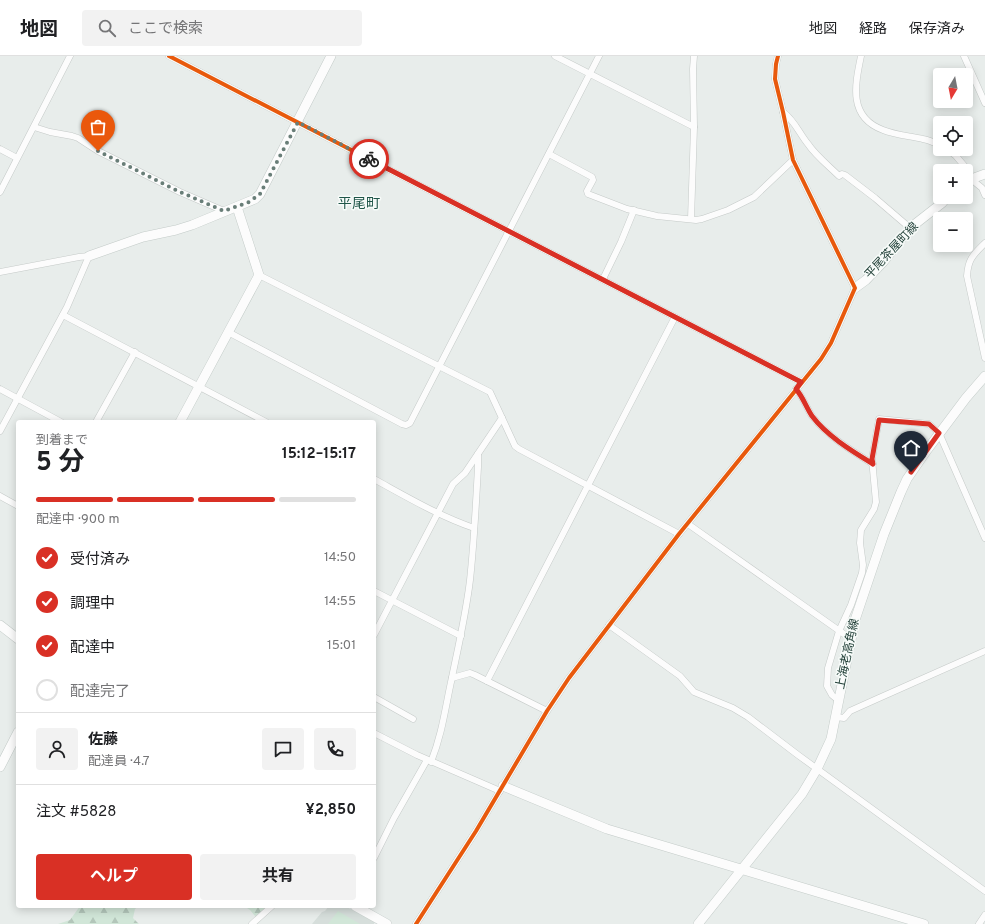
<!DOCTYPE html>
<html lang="ja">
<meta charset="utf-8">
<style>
body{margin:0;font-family:Overpass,"Noto Sans JP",sans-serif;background:#f2f2f2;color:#202124;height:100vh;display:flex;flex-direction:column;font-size:15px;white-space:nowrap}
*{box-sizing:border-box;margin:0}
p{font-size:13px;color:#757577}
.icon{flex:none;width:22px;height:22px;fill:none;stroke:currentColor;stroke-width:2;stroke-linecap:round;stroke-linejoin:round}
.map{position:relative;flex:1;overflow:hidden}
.drawer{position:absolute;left:16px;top:364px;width:360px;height:488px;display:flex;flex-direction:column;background:#fff;border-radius:4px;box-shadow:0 2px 10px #0003}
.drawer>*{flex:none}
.needle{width:26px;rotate:190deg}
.fabs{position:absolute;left:933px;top:12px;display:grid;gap:8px}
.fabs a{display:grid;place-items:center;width:40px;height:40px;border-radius:4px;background:#fff;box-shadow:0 2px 10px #0003;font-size:20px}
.pin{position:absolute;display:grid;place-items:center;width:34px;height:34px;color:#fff;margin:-41px -17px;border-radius:50% 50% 50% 0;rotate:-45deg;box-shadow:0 0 4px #0007}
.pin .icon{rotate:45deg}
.courier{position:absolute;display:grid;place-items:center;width:40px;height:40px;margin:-20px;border:3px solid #d93025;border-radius:50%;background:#fff;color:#222;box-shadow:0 1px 5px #0007}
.head em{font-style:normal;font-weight:700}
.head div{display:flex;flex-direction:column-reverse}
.head{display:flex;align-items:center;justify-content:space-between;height:68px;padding:0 20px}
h1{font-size:26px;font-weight:700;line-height:30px}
.bar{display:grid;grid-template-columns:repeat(4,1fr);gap:6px 4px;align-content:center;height:48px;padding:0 20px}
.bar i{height:5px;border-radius:3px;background:#e0e0e0}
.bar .selected{background:#d93025}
.bar p{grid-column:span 4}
.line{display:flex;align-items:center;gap:10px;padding:0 20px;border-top:1px solid #e0e0e0}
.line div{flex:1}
.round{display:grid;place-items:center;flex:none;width:42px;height:42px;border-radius:4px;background:#f2f2f2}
ol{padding:0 20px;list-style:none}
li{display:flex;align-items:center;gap:12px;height:44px}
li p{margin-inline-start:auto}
li .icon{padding:4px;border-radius:50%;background:#d93025;color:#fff;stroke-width:4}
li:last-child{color:#757577}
li i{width:22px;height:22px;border:2px solid #e0e0e0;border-radius:50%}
.action{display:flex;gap:8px;margin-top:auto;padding:8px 20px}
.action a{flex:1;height:46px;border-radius:4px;background:#d93025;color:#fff;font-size:16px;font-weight:700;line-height:46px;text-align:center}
.action a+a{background:#f2f2f2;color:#202124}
header{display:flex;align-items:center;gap:24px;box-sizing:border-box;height:56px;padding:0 20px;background:#fff;border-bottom:1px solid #e0e0e0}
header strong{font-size:19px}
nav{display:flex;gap:22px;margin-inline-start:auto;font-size:14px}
.search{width:280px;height:36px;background:#f2f2f2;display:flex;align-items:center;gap:10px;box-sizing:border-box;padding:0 14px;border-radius:4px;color:#757577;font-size:15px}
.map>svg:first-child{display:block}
.built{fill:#d6dedb}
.forest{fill:url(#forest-firs)}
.pitch{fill:#d1e6d8}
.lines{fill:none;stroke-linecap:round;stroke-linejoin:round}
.street-casing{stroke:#c5cac8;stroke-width:7}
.secondary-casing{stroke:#c3cbc8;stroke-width:10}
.street{stroke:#fcfcfc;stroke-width:6}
.secondary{stroke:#fcfcfc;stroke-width:9}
.cycleway-casing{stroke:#f7fbf9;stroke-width:6}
.cycleway{stroke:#e8590c;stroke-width:4}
.done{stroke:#697e78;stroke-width:4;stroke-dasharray:0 7.2}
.route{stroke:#d93025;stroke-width:5}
.labels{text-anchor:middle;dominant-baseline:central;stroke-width:3;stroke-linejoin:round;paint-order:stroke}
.street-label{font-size:12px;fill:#24423a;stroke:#f7fbf9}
.quarter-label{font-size:14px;fill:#1f5548;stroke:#f7fbf9}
</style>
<header>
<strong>地図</strong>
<div class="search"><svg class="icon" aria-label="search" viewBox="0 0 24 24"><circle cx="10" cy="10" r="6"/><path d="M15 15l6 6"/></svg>ここで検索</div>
<nav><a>地図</a><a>経路</a><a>保存済み</a></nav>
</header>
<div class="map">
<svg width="985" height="868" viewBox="0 0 985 868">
<defs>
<pattern id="forest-firs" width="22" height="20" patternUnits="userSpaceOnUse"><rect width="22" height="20" fill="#d1e6d8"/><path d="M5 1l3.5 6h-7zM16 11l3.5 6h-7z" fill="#b3c6ba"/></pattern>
</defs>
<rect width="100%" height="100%" fill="#e8edeb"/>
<polygon class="built" points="329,850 345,850 374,866 374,868 312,868 322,856 325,855"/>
<g class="forest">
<polygon points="80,850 139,850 135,853 133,862 139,868 58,868 70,864"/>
<polygon points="244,850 269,850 255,860 250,854"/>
</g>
<polygon class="pitch" points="338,855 360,868 328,868"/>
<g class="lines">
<g class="street-casing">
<g id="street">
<polyline points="169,0 801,326"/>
<polyline points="555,0 694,71"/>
<path d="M 861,0 C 855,29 848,61 883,74 C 895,79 910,80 923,83 C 929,84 934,87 940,89"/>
<polyline points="964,0 985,47"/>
<path d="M 783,56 C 795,65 799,77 808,88 C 816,100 829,110 839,120 L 842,118 L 845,119 L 875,142 L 910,172"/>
<polyline points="34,71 50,76 72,80 78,82 98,95 180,136 224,155"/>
<polyline points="0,93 17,102"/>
<polyline points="947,93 956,100 967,113 971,123 982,132 985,139"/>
<polyline points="549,98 592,121 593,124 587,135 588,138 627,153 657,160 696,164 702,163 728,154 754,141 793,104"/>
<polyline points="0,136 70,0"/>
<polyline points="691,163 694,71 693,13 694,0"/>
<path d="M 985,187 C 973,199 968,203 967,220 L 985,302"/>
<polyline points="0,216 79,201 89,200"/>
<polyline points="259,219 490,336 515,390 519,393 679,478"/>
<polyline points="603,223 621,186 634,154"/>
<polyline points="63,259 266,366"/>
<polyline points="228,276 402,368 406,369 410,367 599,0"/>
<polyline points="0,333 61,366"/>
<path d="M 796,333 C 803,341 806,351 812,360 C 827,380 852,395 873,408"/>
<polyline points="96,366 135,296"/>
<polyline points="0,375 67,251 89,200"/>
<path d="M 374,423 C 407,441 439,460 474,472"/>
<polyline points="0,440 18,450"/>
<polyline points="688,468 851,583"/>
<polyline points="374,535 461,580"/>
<polyline points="609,569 680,620 694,636 733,652 748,661 798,699 985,835"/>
<polyline points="374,579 453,428 465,417 502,362"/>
<polyline points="452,622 470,617 475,619 547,655"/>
<polyline points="487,625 675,261"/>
<polyline points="374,641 413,663"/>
<polyline points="838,644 832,639 827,630 828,612 839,575 851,549 862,517 863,509 860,487 861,474 874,453 876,446 872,403 879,363 929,368 939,377 985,482"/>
<polyline points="836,661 844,662 850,655 879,642 985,595"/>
<polyline points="374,677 417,699 500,735"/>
<path d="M 431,706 C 442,678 445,654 451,626 C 458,592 466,558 470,524 C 474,487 476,449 478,411 L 478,398"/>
<polyline points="374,802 394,762 427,704"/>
<polyline points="252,868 272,850"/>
<polyline points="416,868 476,775 547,655 569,622 679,478 821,303 831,287 855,232 793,104 783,56 775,23 776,8 778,0"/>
<polyline points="979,868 985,859"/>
</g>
</g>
<g class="secondary-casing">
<g id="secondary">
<polyline points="966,125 985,118"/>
<polyline points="89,200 143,181 176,174 192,169 255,143 260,138 331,0"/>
<polyline points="855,232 866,224 884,205 910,172 942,147 947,141"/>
<polyline points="180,366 259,219 237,151"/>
<polyline points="0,569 18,583"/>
<polyline points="0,711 18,676"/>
<polyline points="503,730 607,773 924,868"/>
<polyline points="355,850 387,868"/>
<polyline points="698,868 802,738 817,713 831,683 855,564 884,478 901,436 907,423 927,394 966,342 985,320"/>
</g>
</g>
<use href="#street" class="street"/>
<use href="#secondary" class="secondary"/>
<g class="cycleway-casing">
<g id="cycleway">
<polyline points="169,0 801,326"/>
<polyline points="416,868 476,775 547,655 569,622 679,478 821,303 831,287 855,232 793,104 783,56 775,23 776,8 778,0"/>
</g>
</g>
<use href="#cycleway" class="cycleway"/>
</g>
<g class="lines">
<polyline class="done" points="98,95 180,136 224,155 249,146 260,138 298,66 369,103"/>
<path class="route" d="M 369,103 L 801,326 L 796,333 C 803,341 806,351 812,360 C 827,380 852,395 873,408 L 872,403 L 879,364 L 929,368 L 939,377 L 911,416"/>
</g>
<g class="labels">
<g class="street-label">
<text transform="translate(892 195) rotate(-47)">平尾茶屋町線</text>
<text transform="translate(848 598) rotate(-78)">上海老高角線</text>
</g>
<g class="quarter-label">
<text x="359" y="148">平尾町</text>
</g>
</g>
</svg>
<div class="fabs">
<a><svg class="needle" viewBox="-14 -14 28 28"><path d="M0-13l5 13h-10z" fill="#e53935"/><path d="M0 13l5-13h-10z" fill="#757577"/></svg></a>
<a><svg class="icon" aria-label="locate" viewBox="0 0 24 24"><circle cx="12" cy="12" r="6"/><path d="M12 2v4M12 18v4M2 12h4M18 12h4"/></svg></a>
<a>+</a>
<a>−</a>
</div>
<div class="pin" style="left:98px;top:95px;background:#ea580c"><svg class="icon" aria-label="bag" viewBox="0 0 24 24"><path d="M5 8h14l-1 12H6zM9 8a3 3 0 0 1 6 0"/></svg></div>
<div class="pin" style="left:911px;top:416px;background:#1f2937"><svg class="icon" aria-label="home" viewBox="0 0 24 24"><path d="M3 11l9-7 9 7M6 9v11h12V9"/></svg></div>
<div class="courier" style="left:369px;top:103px"><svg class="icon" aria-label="bike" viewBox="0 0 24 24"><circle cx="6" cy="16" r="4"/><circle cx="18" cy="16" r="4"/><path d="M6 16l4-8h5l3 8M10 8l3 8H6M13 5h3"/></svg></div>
<section class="drawer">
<div class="head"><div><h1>5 分</h1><p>到着まで</p></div><em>15:12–15:17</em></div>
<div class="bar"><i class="selected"></i><i class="selected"></i><i class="selected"></i><i></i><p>配達中 · 900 m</p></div>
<ol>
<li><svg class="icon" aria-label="check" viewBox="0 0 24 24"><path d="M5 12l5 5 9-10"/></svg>受付済み<p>14:50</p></li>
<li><svg class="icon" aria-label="check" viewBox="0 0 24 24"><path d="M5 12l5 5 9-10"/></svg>調理中<p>14:55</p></li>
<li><svg class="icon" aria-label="check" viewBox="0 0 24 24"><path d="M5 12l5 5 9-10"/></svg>配達中<p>15:01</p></li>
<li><i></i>配達完了</li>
</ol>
<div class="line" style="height:72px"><a class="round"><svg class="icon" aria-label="person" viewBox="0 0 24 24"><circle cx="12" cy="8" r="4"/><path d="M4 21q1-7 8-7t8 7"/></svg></a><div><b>佐藤</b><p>配達員 · 4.7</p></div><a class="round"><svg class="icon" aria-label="chat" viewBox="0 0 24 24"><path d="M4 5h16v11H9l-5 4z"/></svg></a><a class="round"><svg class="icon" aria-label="phone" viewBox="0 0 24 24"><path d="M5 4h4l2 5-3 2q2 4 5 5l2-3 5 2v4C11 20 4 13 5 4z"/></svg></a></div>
<div class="line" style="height:52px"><div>注文 #5828</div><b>¥2,850</b></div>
<div class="action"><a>ヘルプ</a><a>共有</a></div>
</section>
</div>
